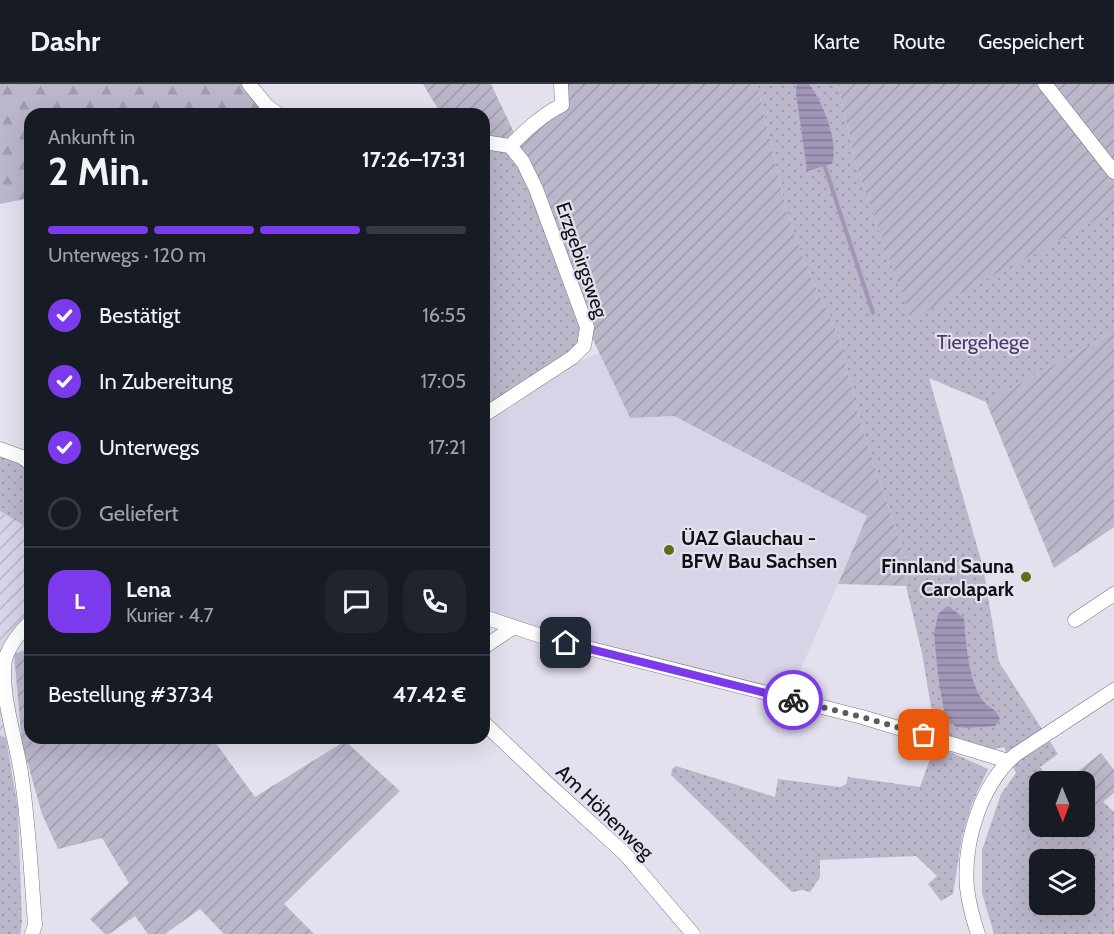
<!DOCTYPE html>
<html lang="de">
<meta charset="utf-8">
<style>
body{margin:0;font-family:Cabin,sans-serif;background:#20242c;color:#f1f3f6;height:100vh;display:flex;flex-direction:column;font-size:22px;white-space:nowrap}
*{box-sizing:border-box;margin:0}
p{font-size:20px;color:#9ea1a6}
.icon{flex:none;width:33px;height:33px;fill:none;stroke:currentColor;stroke-width:2;stroke-linecap:round;stroke-linejoin:round}
.map{position:relative;flex:1;overflow:hidden}
.sheet{position:absolute;left:24px;top:24px;width:466px;height:636px;display:flex;flex-direction:column;background:#171b24;border-radius:18px;box-shadow:0 6px 24px #0002}
.sheet>*{flex:none}
.needle{width:39px;rotate:179deg}
.fabs{position:absolute;left:1029px;top:687px;display:grid;gap:12px}
.fabs a{display:grid;place-items:center;width:66px;height:66px;border-radius:12px;background:#171b24;box-shadow:0 6px 24px #0002;font-size:30px}
.pin{position:absolute;display:grid;place-items:center;width:51px;height:51px;color:#fff;margin:-26px;border-radius:12px;box-shadow:0 3px 9px #0006}
.courier{position:absolute;display:grid;place-items:center;width:60px;height:60px;margin:-30px;border:4px solid #7c3aed;border-radius:50%;background:#fff;color:#222;box-shadow:0 2px 8px #0007}
.overview em{font-style:normal;font-weight:700}
.overview div{display:flex;flex-direction:column-reverse}
.overview{display:flex;align-items:center;justify-content:space-between;height:102px;padding:0 24px}
h1{font-size:39px;font-weight:700;line-height:45px}
.bar{display:grid;grid-template-columns:repeat(4,1fr);gap:9px 6px;align-content:center;height:72px;padding:0 24px}
.bar i{height:8px;border-radius:4px;background:#363941}
.bar .active{background:#7c3aed}
.bar p{grid-column:span 4}
.line{display:flex;align-items:center;gap:15px;padding:0 24px;border-top:2px solid #363941}
.line div{flex:1}
.round{display:grid;place-items:center;flex:none;width:63px;height:63px;border-radius:18px;background:#20242c}
ol{padding:0 24px;list-style:none}
li{display:flex;align-items:center;gap:18px;height:66px}
li p{margin-inline-start:auto}
li .icon{padding:6px;border-radius:50%;background:#7c3aed;color:#fff;stroke-width:4}
li:last-child{color:#9ea1a6}
li i{width:33px;height:33px;border:3px solid #363941;border-radius:50%}
header{display:flex;align-items:center;gap:36px;box-sizing:border-box;height:84px;padding:0 30px;background:#171b24;border-bottom:2px solid #363941}
header strong{font-size:28px}
nav{display:flex;gap:33px;margin-inline-start:auto;font-size:21px}
.map>svg:first-child{display:block}
.built{fill:#d9d3e8}
.industrial{fill:url(#industrial-furrows)}
.grass{fill:url(#grass-dots);fill-rule:evenodd}
.forest{fill:url(#forest-firs)}
.garden{fill:url(#garden-furrows)}
.water{fill:url(#water-rules)}
.lines{fill:none;stroke-linecap:round;stroke-linejoin:round}
.stream{stroke:#a196b8;stroke-width:4}
.minor-casing{stroke:#7a7783;stroke-width:15}
.minor{stroke:#fff;stroke-width:14}
.done{stroke:#5c5961;stroke-width:6;stroke-dasharray:0 10.8}
.route{stroke:#7c3aed;stroke-width:8}
.poi-dot{fill:#5d6d18;stroke:#e4e0ee;stroke-width:2}
.labels{text-anchor:middle;dominant-baseline:central;stroke-width:4.5;stroke-linejoin:round;paint-order:stroke}
.street-label{font-size:20px;fill:#121015;stroke:#e4e0ee}
.park-label{font-size:20px;fill:#4c3b6b;stroke:#e4e0ee}
.poi-label{font-size:20px;font-weight:bold;fill:#121015;stroke:#e4e0ee;text-anchor:start}
</style>
<header>
<strong>Dashr</strong>
<nav><a>Karte</a><a>Route</a><a>Gespeichert</a></nav>
</header>
<div class="map">
<svg width="1114" height="850" viewBox="0 0 1114 850">
<defs>
<pattern id="industrial-furrows" width="10" height="10" patternUnits="userSpaceOnUse" patternTransform="scale(1.5)"><rect width="10" height="10" fill="#d9d3e8"/><path d="M-1 1l2-2M0 10L10 0M9 11l2-2" fill="none" stroke="#b9b4c6"/></pattern>
<pattern id="grass-dots" width="8" height="8" patternUnits="userSpaceOnUse" patternTransform="scale(1.5)"><rect width="8" height="8" fill="#bcb6cb"/><path d="M2 2h.1M6 6h.1" fill="none" stroke="#a19bad" stroke-width="1.8" stroke-linecap="round"/></pattern>
<pattern id="forest-firs" width="22" height="20" patternUnits="userSpaceOnUse" patternTransform="scale(1.5)"><rect width="22" height="20" fill="#bcb6cb"/><path d="M5 1l3.5 6h-7zM16 11l3.5 6h-7z" fill="#a19bad"/></pattern>
<pattern id="garden-furrows" width="10" height="10" patternUnits="userSpaceOnUse" patternTransform="scale(1.5)"><rect width="10" height="10" fill="#bcb6cb"/><path d="M-1 1l2-2M0 10L10 0M9 11l2-2" fill="none" stroke="#a19bad"/></pattern>
<pattern id="water-rules" width="6" height="5" patternUnits="userSpaceOnUse" patternTransform="scale(1.5)"><rect width="6" height="5" fill="#a196b8"/><path d="M0 2.5h6" fill="none" stroke="#827994"/></pattern>
</defs>
<rect width="100%" height="100%" fill="#e4e0ee"/>
<polygon class="built" points="599,269 630,334 674,332 867,432 788,615 485,533 484,336 556,288"/>
<polygon class="industrial" points="0,427 30,445 30,538 5,575 14,657 0,651"/>
<g class="grass">
<path d="M 757,0 L 838,0 L 856,81 L 911,235 L 1114,126 L 1114,248 L 986,318 L 929,294 L 983,483 L 999,578 L 1058,670 L 1040,683 L 1051,697 L 1040,698 L 1040,742 L 1084,742 L 1085,701 L 1114,728 L 1114,850 L 994,850 L 982,809 L 982,766 L 1001,710 L 1016,689 L 1004,663 L 994,665 L 935,647 L 922,569 L 906,502 L 907,480 L 859,334 L 839,253 L 806,182 L 786,124 ZM 1040,776 L 1084,776 L 1084,820 L 1040,820 Z"/>
<polygon points="485,58 492,58 523,78 587,243 584,262 485,331"/>
<polygon points="0,365 30,379 30,445 0,427"/>
<polygon points="0,651 6,654 18,725 22,838 20,850 0,850"/>
<polygon points="935,661 988,685 971,722 962,752 953,810 941,817 928,800 937,792 916,772 820,776 820,793 810,808 802,806 792,808 671,691 672,685 676,682 775,713 778,695 840,703 846,700 848,693 920,703"/>
</g>
<polygon class="forest" points="0,0 249,0 267,22 255,30 30,30 30,114 0,120"/>
<g class="garden">
<polygon points="423,0 491,0 516,53 562,21 561,0 757,0 786,124 806,182 839,253 859,334 907,480 906,502 838,500 867,432 674,332 630,334 587,243 536,105 510,62 485,58 484,30 441,30"/>
<polygon points="838,0 1114,0 1114,126 911,236 856,81"/>
<polygon points="1114,248 1114,443 1054,484 986,318"/>
<polygon points="30,564 30,654 212,654 255,713 345,657 400,707 284,820 314,850 224,850 200,825 165,850 148,850 135,832 109,850 105,850 90,835 129,799 102,754 58,765 42,730 22,659 14,570"/>
<polygon points="1101,669 1114,686 1114,709 1104,717 1085,741 1084,698 1066,697"/>
</g>
<g class="water">
<path d="M 797,0 L 809,0 C 823,18 839,58 832,80 L 807,87 L 796,9 Z"/>
<path d="M 948,522 L 964,534 C 966,558 968,599 984,618 C 991,626 994,622 1000,635 L 995,642 L 968,644 L 956,643 L 945,633 L 938,592 L 934,550 L 938,530 Z"/>
</g>
<g class="lines">
<polyline class="stream" points="825,83 873,229"/>
<g class="minor-casing">
<g id="minor">
<polyline points="249,0 267,22 278,30"/>
<polyline points="1045,0 1114,88"/>
<polyline points="484,58 510,62"/>
<path d="M 510,62 C 526,46 542,31 562,21 L 561,0"/>
<polyline points="484,331 573,273 584,262 587,243 536,105 523,78 510,62"/>
<polyline points="0,365 22,373 30,379"/>
<polyline points="484,533 544,553 862,633 1008,677"/>
<polyline points="1075,536 1114,510"/>
<path d="M 30,538 C 20,548 9,561 5,576 C 0,611 16,655 21,689 C 29,740 31,790 35,841 L 32,850"/>
<polyline points="484,563 514,543"/>
<polyline points="484,639 546,698 625,770 693,850"/>
<path d="M 978,850 C 973,835 969,820 967,804 C 963,759 980,702 1015,671 L 1114,606"/>
</g>
</g>
<use href="#minor" class="minor"/>
</g>
<g class="lines">
<polyline class="done" points="793,616 862,633 924,651"/>
<polyline class="route" points="566,559 793,616"/>
</g>
<g class="poi-dot">
<circle cx="669" cy="466" r="6"/>
<circle cx="1026" cy="493" r="6"/>
</g>
<g class="labels">
<g class="street-label">
<text transform="translate(582 176) rotate(71)">Erzgebirgsweg</text>
<text transform="translate(605 728) rotate(44)">Am Höhenweg</text>
</g>
<g class="park-label">
<text x="983" y="258">Tiergehege</text>
</g>
<g class="poi-label">
<text x="681" y="454">ÜAZ Glauchau -<tspan x="681" dy="23">BFW Bau Sachsen</tspan></text>
<text x="1014" y="482" text-anchor="end">Finnland Sauna<tspan x="1014" dy="23">Carolapark</tspan></text>
</g>
</g>
</svg>
<div class="fabs">
<a><svg class="needle" viewBox="-14 -14 28 28"><path d="M0-13l5 13h-10z" fill="#e53935"/><path d="M0 13l5-13h-10z" fill="#9ea1a6"/></svg></a>
<a><svg class="icon" aria-label="layers" viewBox="0 0 24 24"><path d="M12 4l9 5-9 5-9-5zM3 14l9 5 9-5"/></svg></a>
</div>
<div class="pin" style="left:924px;top:651px;background:#ea580c"><svg class="icon" aria-label="bag" viewBox="0 0 24 24"><path d="M5 8h14l-1 12H6zM9 8a3 3 0 0 1 6 0"/></svg></div>
<div class="pin" style="left:566px;top:559px;background:#1f2937"><svg class="icon" aria-label="home" viewBox="0 0 24 24"><path d="M3 11l9-7 9 7M6 9v11h12V9"/></svg></div>
<div class="courier" style="left:793px;top:616px"><svg class="icon" aria-label="bike" viewBox="0 0 24 24"><circle cx="6" cy="16" r="4"/><circle cx="18" cy="16" r="4"/><path d="M6 16l4-8h5l3 8M10 8l3 8H6M13 5h3"/></svg></div>
<section class="sheet">
<div class="overview"><div><h1>2 Min.</h1><p>Ankunft in</p></div><em>17:26–17:31</em></div>
<div class="bar"><i class="active"></i><i class="active"></i><i class="active"></i><i></i><p>Unterwegs · 120 m</p></div>
<ol>
<li><svg class="icon" aria-label="check" viewBox="0 0 24 24"><path d="M5 12l5 5 9-10"/></svg>Bestätigt<p>16:55</p></li>
<li><svg class="icon" aria-label="check" viewBox="0 0 24 24"><path d="M5 12l5 5 9-10"/></svg>In Zubereitung<p>17:05</p></li>
<li><svg class="icon" aria-label="check" viewBox="0 0 24 24"><path d="M5 12l5 5 9-10"/></svg>Unterwegs<p>17:21</p></li>
<li><i></i>Geliefert</li>
</ol>
<div class="line" style="height:108px"><b class="round" style="background:#7c3aed;color:#fff">L</b><div><b>Lena</b><p>Kurier · 4.7</p></div><a class="round"><svg class="icon" aria-label="chat" viewBox="0 0 24 24"><path d="M4 5h16v11H9l-5 4z"/></svg></a><a class="round"><svg class="icon" aria-label="phone" viewBox="0 0 24 24"><path d="M5 4h4l2 5-3 2q2 4 5 5l2-3 5 2v4C11 20 4 13 5 4z"/></svg></a></div>
<div class="line" style="height:78px"><div>Bestellung #3734</div><b>47.42 €</b></div>
</section>
</div>
